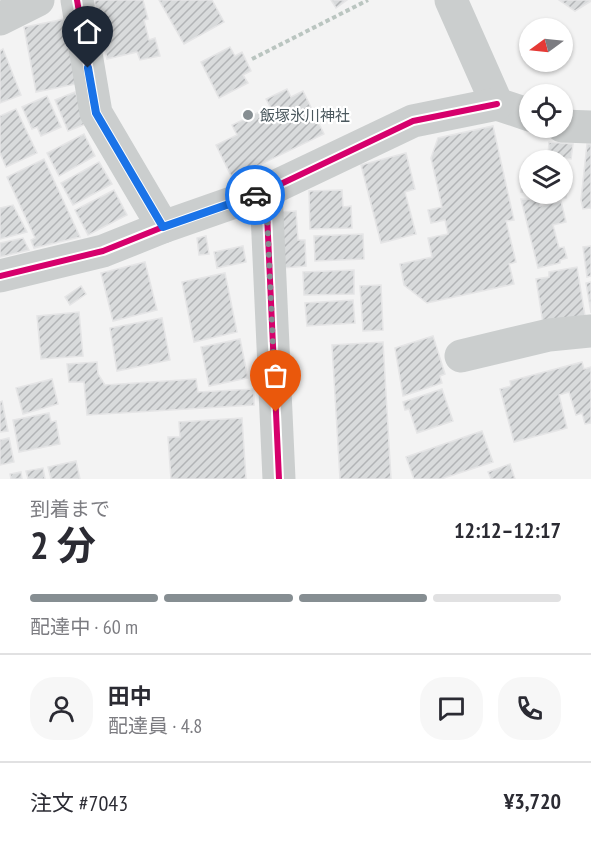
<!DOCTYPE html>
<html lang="ja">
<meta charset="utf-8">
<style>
body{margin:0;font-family:"PT Sans Narrow","Noto Sans JP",sans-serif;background:#f7f7f7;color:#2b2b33;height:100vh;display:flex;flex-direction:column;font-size:22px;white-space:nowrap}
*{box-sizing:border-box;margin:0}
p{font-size:20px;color:#7c7c81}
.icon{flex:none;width:33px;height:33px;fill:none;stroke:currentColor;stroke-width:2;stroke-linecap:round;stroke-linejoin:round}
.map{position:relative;height:479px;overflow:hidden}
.details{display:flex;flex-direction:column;background:#fff;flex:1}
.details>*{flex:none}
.needle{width:39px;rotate:255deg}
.buttons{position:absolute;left:519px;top:18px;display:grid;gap:12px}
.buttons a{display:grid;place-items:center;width:54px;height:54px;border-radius:50%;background:#fff;box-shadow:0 2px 4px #0004;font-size:30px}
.pin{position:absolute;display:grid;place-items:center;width:51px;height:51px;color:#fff;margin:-62px -26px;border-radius:50% 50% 50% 0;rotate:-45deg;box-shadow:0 0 6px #0007}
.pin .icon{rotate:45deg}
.courier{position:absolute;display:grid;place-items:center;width:60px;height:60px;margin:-30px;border:4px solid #1a73e8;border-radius:50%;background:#fff;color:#222;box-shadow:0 2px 8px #0007}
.summary em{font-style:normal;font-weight:700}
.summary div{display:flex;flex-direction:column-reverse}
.summary{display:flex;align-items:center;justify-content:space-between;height:102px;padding:0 30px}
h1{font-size:39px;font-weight:700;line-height:45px}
.bar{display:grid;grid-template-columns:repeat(4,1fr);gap:9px 6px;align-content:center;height:72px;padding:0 30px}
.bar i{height:8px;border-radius:4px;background:#e1e1e2}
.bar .current{background:#868e92}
.bar p{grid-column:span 4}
.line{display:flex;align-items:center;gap:15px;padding:0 30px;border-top:2px solid #e1e1e2}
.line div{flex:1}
.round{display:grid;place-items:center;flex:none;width:63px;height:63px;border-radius:24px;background:#f7f7f7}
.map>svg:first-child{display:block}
.building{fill:url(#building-hatch);stroke:#e5e5e6;stroke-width:1.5}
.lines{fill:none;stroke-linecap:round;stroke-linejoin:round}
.path{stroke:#bac5c0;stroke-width:4;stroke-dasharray:4.5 3;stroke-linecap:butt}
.minor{stroke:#cbcece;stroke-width:33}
.cycleway-casing{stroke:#fff;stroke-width:10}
.cycleway{stroke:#d6006c;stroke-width:6}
.done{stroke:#868e92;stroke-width:6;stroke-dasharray:0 10.8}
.route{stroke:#1a73e8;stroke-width:8}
.poi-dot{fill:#868e92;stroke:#fff;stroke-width:2}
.labels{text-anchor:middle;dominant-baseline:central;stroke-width:4.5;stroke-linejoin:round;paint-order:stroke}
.poi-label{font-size:15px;fill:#4b585e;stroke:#fff;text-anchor:start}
</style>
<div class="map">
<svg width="591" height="479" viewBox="0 0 591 479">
<defs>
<pattern id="building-hatch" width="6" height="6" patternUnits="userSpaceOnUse" patternTransform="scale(1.5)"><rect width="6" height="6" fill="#d9dbdc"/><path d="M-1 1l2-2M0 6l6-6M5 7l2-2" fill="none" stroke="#b2b4b6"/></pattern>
</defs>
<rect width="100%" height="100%" fill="#f3f3f3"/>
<g class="building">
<polygon points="94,0 143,0 148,19 144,20 149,40 155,38 160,56 140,60 137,52 107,59"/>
<polygon points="159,0 212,0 224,22 184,44"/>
<polygon points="331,0 347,0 336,8"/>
<polygon points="559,0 591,0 591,1 575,11"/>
<polygon points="65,19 76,84 36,92 24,27"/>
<polygon points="230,47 235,56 242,52 251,71 243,75 248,83 219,98 201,62"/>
<polygon points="3,49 21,95 0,103 0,51"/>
<polygon points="287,89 291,97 303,91 324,134 232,178 216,145 237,135 232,125 270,107 266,99"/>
<polygon points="75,92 88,123 68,131 55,100"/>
<polygon points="47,96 61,127 41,136 37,127 32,129 22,107"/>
<polygon points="16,109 37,153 6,167 0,153 0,116"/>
<polygon points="493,126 514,220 506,221 516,262 509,264 514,284 427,303 404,285 400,264 432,257 428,238 448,234 445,220 431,223 428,210 442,207 431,158 438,138"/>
<polygon points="84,134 95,156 59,176 47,153"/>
<polygon points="549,142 573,144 571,159 548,156"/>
<polygon points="587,144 591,144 591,208 583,209 581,200"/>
<polygon points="406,153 415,189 405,192 416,234 381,243 361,165"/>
<polygon points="44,159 80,237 34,248 31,240 35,238 7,177"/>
<polygon points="99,162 112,184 73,205 61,183"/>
<polygon points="524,162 530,163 530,193 521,192"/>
<polygon points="562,166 570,167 566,198 532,194 562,194"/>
<polygon points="114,190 127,215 88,235 75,210"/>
<polygon points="342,190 343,207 351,206 352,228 310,229 309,191"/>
<polygon points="521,199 539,200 540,206 561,201 566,222 553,225 559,248 564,247 567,258 560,260 560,263 538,268"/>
<polygon points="13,205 27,232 0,239 0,208"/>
<polygon points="296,211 298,240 305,240 306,266 283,268 279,212"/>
<polygon points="363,234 364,259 315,261 314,236"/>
<polygon points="206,236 209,254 199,255 197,238"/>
<polygon points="23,238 29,250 0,257 0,243"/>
<polygon points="243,246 246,262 217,268 214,252"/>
<polygon points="591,246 591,276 587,277 583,247"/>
<polygon points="145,262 157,310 113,321 101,273"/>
<polygon points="577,267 585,316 543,323 536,279 549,277 549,272"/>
<polygon points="354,270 354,294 304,295 303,272"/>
<polygon points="225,273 237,332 194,342 182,282"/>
<polygon points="591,282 591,313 586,283"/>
<polygon points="381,285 383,330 363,331 360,286"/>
<polygon points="81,286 86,294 70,305 65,297"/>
<polygon points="353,300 355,323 307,326 305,303"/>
<polygon points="79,312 83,356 41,359 37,316"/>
<polygon points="162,318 170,360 117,371 110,328"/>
<polygon points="433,336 445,374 440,376 442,383 403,396 395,348"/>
<polygon points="240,339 248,378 209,386 201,347"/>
<polygon points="383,342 391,479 340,479 332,345"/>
<polygon points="97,362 98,374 105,385 196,379 198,392 254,389 254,405 87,415 84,382 69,382 67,364"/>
<polygon points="582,362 584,369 591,367 591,423 585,424 582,413 576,415 569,392 559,395 567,428 514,442 500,389 511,386 510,381"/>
<polygon points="52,379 58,404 23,414 16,388"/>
<polygon points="442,389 453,421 417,433 409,409 405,410 403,402"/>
<polygon points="2,401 8,431 0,432 0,402"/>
<polygon points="49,413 51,422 56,421 60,444 19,452 13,420"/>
<polygon points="242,418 246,479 171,479 168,437 180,437 179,422"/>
<polygon points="482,431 493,462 441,479 414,479 406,457"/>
<polygon points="9,438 14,462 0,465 0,440"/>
<polygon points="76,461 80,479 51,479 48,467"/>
<polygon points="510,464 515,479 491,479 488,472"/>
<polygon points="43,468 45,479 28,479 26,471"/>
<polygon points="21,472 22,479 11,479 10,474"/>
</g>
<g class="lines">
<polyline class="path" points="252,59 368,0"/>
<g class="minor">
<polyline points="77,0 96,113 163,227"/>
<polyline points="451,0 497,104 530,115"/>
<polyline points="0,19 38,0"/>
<polyline points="562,126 591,127"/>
<polyline points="266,191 279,479"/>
<polyline points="0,276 103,251 163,227 266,191 413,121 497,104"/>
<polyline points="461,356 549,335 591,331"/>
</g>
<g class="cycleway-casing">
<g id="cycleway">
<polyline points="77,0 96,113 163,227"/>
<polyline points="266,191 279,479"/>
<polyline points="0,276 103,251 163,227 266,191 413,121 497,104"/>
</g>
</g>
<use href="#cycleway" class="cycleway"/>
</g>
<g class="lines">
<polyline class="done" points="255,195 266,191 276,412"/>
<polyline class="route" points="88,68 96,113 163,227 255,195"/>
</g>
<circle class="poi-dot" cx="248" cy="115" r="6"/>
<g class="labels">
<g class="poi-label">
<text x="260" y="115">飯塚氷川神社</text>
</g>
</g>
</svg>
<div class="buttons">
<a><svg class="needle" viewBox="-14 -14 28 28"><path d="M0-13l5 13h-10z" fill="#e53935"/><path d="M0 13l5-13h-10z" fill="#7c7c81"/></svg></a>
<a><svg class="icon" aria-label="locate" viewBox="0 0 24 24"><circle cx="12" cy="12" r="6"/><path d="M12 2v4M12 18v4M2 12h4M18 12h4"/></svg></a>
<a><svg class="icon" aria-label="layers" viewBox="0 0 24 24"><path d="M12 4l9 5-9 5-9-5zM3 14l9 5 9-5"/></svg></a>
</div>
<div class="pin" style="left:276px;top:412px;background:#ea580c"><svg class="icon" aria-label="bag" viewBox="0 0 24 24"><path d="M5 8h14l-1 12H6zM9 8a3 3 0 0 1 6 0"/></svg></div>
<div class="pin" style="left:88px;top:68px;background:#1f2937"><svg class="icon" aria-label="home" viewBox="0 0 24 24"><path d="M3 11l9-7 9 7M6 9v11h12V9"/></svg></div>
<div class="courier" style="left:255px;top:195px"><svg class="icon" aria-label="car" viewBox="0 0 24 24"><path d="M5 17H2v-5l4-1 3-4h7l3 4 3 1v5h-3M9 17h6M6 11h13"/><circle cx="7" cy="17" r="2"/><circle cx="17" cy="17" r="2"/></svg></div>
</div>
<section class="details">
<div class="summary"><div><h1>2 分</h1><p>到着まで</p></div><em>12:12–12:17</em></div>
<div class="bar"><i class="current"></i><i class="current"></i><i class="current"></i><i></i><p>配達中 · 60 m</p></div>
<div class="line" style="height:108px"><a class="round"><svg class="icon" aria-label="person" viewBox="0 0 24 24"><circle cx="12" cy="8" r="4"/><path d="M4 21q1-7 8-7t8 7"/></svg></a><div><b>田中</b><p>配達員 · 4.8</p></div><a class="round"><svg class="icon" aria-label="chat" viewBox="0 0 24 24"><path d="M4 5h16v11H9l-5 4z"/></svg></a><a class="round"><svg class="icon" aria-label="phone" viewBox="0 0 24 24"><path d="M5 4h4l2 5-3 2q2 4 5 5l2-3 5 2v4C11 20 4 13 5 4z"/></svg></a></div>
<div class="line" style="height:78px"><div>注文 #7043</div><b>¥3,720</b></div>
</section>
